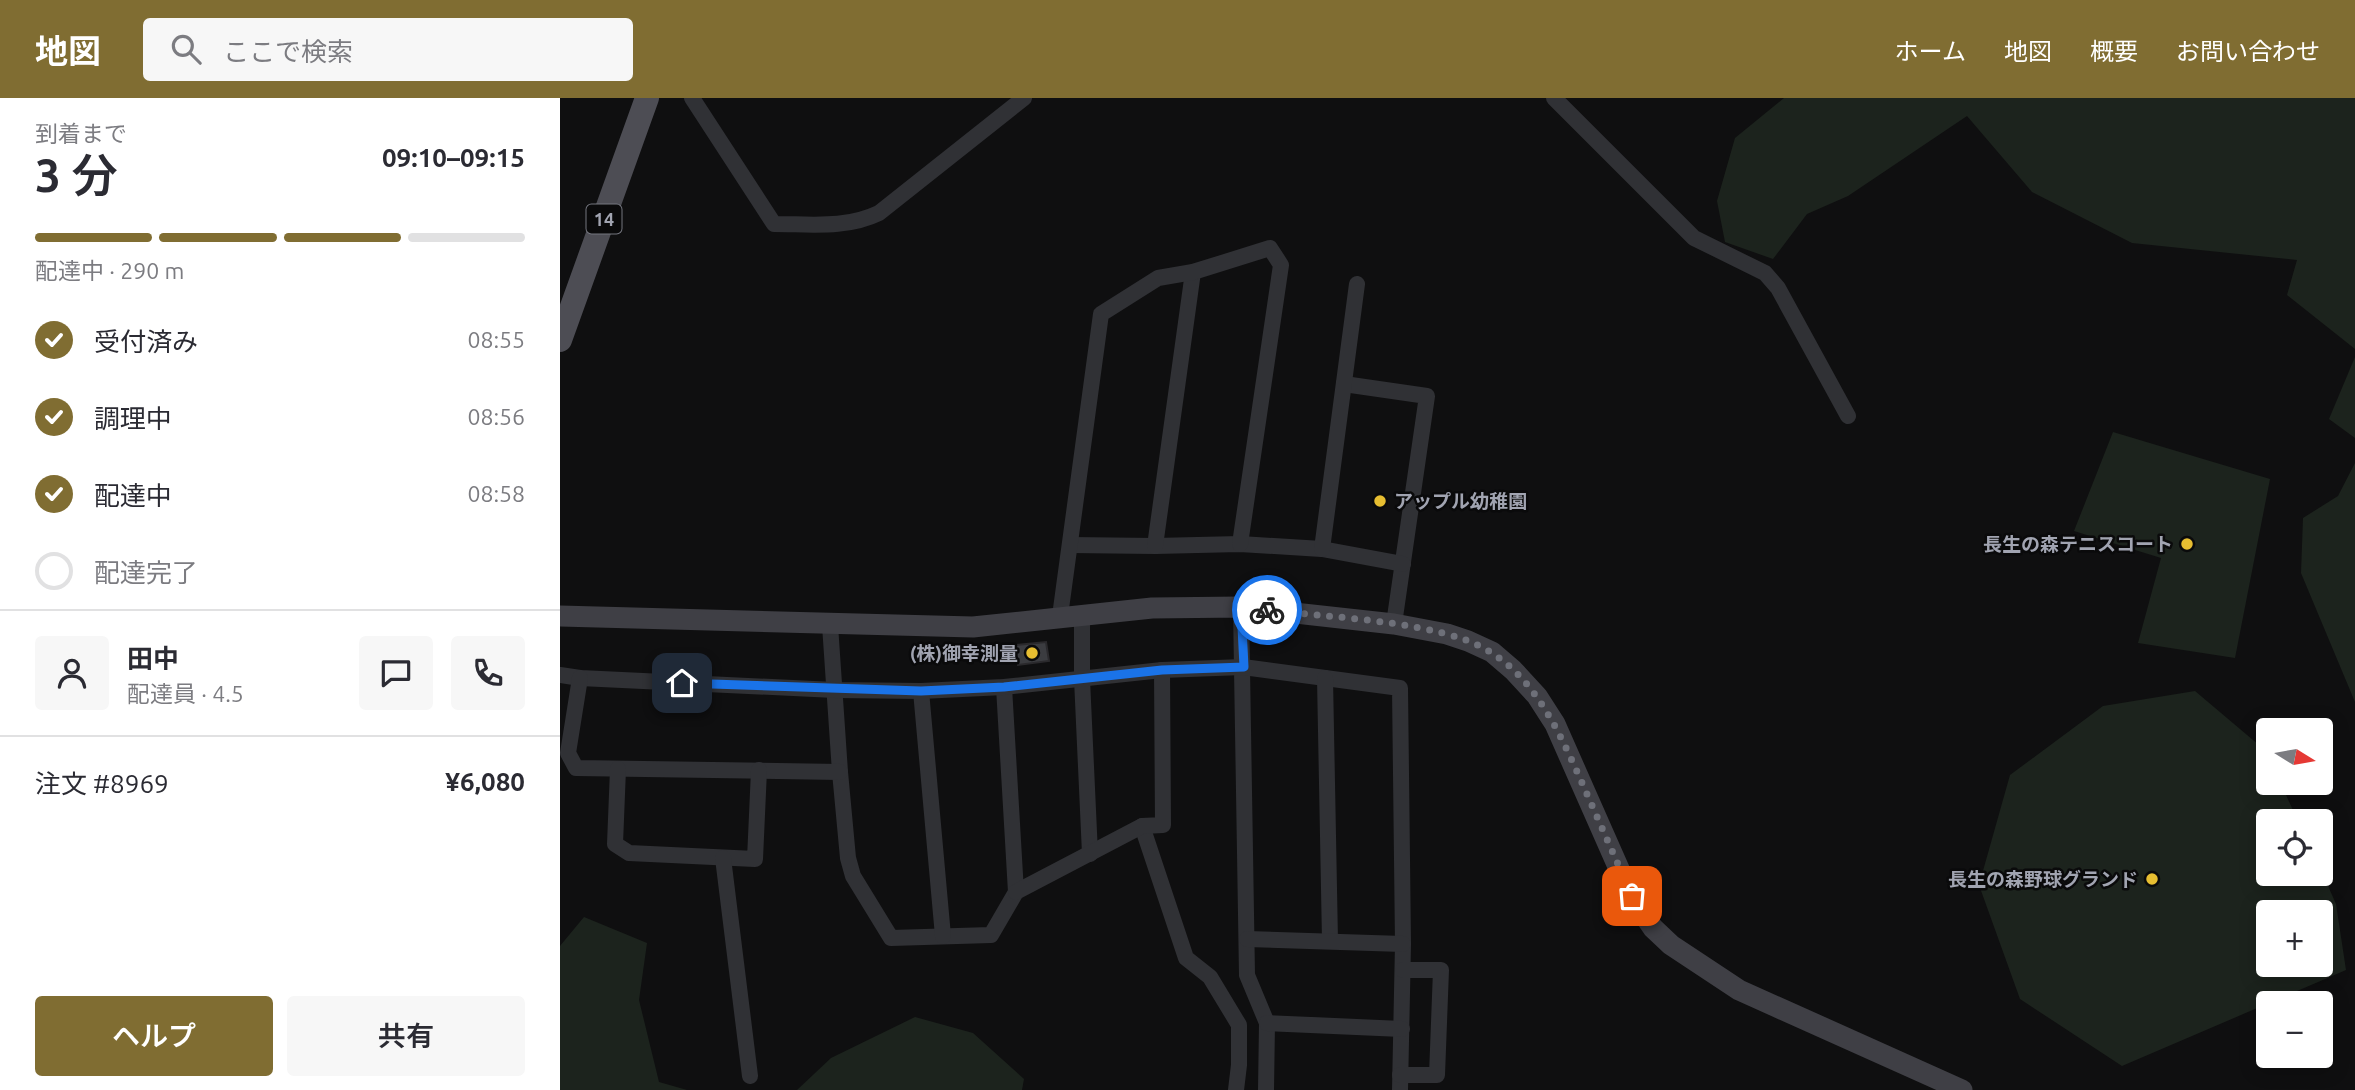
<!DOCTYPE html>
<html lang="ja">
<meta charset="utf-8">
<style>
body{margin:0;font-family:Ubuntu,"Noto Sans JP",sans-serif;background:#f7f7f7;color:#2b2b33;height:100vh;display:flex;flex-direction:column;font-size:26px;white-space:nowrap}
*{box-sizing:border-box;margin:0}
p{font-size:23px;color:#7c7c81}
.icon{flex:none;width:38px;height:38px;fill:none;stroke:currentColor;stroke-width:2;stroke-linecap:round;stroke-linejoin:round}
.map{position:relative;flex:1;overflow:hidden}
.drawer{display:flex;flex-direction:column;background:#fff;width:560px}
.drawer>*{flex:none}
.needle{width:46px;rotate:101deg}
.tools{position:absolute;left:1696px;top:620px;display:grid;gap:14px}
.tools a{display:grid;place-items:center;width:77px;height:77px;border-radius:7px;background:#fff;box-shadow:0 4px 18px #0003;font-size:35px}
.pin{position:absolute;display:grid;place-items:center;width:60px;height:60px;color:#fff;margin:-30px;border-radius:14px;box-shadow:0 4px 10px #0006}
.courier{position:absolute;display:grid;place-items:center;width:70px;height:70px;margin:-35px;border:5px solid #1a73e8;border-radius:50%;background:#fff;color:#222;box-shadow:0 2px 9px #0007}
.head em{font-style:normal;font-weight:600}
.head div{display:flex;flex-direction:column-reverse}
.head{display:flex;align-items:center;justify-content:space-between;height:119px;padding:0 35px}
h1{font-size:46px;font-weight:600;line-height:52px}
.bar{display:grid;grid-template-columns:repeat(4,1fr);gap:10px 7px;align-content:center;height:84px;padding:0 35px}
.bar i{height:9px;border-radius:5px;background:#e1e1e2}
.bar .on{background:#806d32}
.bar p{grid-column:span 4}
.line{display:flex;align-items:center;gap:18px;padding:0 35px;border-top:2px solid #e1e1e2}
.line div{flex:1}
.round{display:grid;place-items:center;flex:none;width:74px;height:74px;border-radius:7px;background:#f7f7f7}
ol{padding:0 35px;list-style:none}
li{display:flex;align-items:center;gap:21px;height:77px}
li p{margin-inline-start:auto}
li .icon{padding:7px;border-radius:50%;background:#806d32;color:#fff;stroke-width:4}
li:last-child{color:#7c7c81}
li i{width:38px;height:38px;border:4px solid #e1e1e2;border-radius:50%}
.primary-button{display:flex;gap:14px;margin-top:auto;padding:14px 35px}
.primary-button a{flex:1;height:80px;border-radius:7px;background:#806d32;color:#fff;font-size:28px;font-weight:600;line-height:80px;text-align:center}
.primary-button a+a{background:#f7f7f7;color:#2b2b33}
header{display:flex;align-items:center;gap:42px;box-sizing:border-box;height:98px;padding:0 35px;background:#806d32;color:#fff}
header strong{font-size:33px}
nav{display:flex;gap:38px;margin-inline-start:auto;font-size:24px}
.search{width:490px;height:63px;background:#f7f7f7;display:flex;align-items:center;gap:18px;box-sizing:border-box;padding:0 24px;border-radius:7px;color:#7c7c81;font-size:26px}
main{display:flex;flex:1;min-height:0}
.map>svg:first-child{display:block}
.green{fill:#1c231d;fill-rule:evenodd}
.building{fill:#3b3c40;stroke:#2a292c;stroke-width:2}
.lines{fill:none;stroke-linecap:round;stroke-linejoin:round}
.street{stroke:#303135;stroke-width:16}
.secondary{stroke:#3f3f45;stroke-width:21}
.primary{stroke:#4d4d54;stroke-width:24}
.done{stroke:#6e7079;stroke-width:7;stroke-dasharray:0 12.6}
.route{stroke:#1a73e8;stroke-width:9}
.poi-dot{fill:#e7be31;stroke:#0a0a0b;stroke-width:2.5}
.labels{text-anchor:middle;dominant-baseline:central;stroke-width:5;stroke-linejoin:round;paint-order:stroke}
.shield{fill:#0a0a0b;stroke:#74767f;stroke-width:2}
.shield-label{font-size:18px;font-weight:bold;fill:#a1a4b1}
.poi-label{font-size:19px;font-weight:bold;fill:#a1a4b1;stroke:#0a0a0b;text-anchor:end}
</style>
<header>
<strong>地図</strong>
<div class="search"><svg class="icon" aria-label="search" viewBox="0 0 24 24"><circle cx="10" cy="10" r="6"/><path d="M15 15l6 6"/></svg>ここで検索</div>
<nav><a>ホーム</a><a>地図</a><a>概要</a><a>お問い合わせ</a></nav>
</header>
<main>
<section class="drawer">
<div class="head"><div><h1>3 分</h1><p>到着まで</p></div><em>09:10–09:15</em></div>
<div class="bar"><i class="on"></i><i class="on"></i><i class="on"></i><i></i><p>配達中 · 290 m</p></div>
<ol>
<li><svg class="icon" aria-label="check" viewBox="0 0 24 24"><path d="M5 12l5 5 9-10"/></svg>受付済み<p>08:55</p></li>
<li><svg class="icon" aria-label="check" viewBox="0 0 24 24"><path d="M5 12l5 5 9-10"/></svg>調理中<p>08:56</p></li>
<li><svg class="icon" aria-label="check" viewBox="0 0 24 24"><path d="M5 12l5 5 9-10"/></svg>配達中<p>08:58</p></li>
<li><i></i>配達完了</li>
</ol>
<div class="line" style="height:126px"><a class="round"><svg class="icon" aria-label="person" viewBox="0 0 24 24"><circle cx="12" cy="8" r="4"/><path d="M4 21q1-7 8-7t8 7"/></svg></a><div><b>田中</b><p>配達員 · 4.5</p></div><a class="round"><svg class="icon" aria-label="chat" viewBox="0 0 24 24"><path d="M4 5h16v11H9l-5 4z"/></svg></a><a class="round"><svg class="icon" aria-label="phone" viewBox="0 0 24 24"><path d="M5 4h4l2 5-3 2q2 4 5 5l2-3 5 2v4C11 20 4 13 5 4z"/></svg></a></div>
<div class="line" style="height:91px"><div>注文 #8969</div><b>¥6,080</b></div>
<div class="primary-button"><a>ヘルプ</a><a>共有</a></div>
</section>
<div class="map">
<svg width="1795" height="992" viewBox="0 0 1795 992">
<rect width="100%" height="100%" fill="#0f0f10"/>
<g class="green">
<polygon points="1224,0 1795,0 1795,251 1727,197 1737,162 1572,145 1472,94 1407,18 1288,98 1247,116 1213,161 1165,144 1157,103 1175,40"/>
<polygon points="1795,259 1795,340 1769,321"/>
<polygon points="1553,334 1710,381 1675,560 1578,545 1601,460 1514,433"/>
<polygon points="1795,365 1795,604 1741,475 1743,420 1778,398"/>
<path d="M 1635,593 L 1706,653 L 1708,684 L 1720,684 L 1738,723 L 1708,723 L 1708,775 L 1760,775 L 1761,772 L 1776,806 L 1786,872 L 1562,968 L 1460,901 L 1419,787 L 1450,677 L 1543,608 ZM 1708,814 L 1760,814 L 1760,866 L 1708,866 Z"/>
<polygon points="24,819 87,845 79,902 99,984 127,992 0,992 0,848"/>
<polygon points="355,919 413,935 464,981 462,992 237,992 271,960"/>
</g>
<polygon class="building" points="486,544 489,563 458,567 455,547"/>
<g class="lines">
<g class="street">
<path d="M 132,0 L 214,126 C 250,126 286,131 319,115 L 464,0"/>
<polyline points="994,0 1134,140 1205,175 1218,190 1288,318"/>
<polyline points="784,286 867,298 834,526"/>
<polyline points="510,447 595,448 680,446 762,451 843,466"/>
<polyline points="595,448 633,174"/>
<polyline points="762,451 797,186"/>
<polyline points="681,509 687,877 707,925 706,992"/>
<polyline points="522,516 522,581 530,756"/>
<polyline points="500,518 541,216 598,180 633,174 710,150 721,167 680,446"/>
<polyline points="270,527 280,674 288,760 293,778 331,840 431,837 456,794 444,589"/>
<polyline points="0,577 20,580 275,592 361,593 444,589 602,572 683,569 840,590 843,846 840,992"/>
<polyline points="20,580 8,655 16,670 280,674"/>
<polyline points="765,580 770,843"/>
<polyline points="361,593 383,838"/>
<polyline points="58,671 55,746 69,755 195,761 199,672"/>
<polyline points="582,728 626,860 650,879 679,927 679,967 676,992"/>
<polyline points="163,760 190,978"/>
<polyline points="456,794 582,728 603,727 602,572"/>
<polyline points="687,841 843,846"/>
<polyline points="707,925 842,931"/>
<polyline points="840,977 877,977 881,872 843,872"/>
</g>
<polyline class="secondary" points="0,518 413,529 592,510 681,509 834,526 887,536 908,543 932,554 953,572 977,598 995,626 1071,798 1093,830 1111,847 1179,892 1402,992"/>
<polyline class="primary" points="0,242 87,0"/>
</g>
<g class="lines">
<path class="done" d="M 707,512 C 767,519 849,522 906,542 C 973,567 1000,636 1027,696 C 1042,730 1057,764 1072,798"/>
<polyline class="route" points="122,585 361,593 444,589 602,572 684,569 681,509 707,512"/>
</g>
<g class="poi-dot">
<circle cx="820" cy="403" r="7"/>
<circle cx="1627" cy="446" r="7"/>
<circle cx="472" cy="555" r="7"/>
<circle cx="1592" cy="781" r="7"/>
</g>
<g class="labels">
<rect class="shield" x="26.5" y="106.5" width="35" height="29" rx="5"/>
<g class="shield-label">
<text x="44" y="121">14</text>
</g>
<g class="poi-label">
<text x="834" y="403" text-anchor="start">アップル幼稚園</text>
<text x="1613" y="446">長生の森テニスコート</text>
<text x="458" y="555">(株)御幸測量</text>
<text x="1578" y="781">長生の森野球グランド</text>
</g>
</g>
</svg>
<div class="tools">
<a><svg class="needle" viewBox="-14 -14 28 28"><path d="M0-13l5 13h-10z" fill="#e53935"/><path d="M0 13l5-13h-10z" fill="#7c7c81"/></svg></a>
<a><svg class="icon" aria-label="locate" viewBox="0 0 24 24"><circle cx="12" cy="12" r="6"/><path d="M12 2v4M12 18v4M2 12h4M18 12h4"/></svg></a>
<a>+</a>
<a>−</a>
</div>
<div class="pin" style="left:1072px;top:798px;background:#ea580c"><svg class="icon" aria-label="bag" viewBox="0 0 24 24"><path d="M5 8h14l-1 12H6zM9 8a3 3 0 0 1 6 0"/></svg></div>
<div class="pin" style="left:122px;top:585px;background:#1f2937"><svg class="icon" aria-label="home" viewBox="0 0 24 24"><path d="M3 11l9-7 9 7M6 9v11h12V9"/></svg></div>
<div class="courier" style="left:707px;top:512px"><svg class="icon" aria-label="bike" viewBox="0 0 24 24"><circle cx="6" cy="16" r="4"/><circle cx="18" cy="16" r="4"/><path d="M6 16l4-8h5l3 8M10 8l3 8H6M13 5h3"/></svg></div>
</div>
</main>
